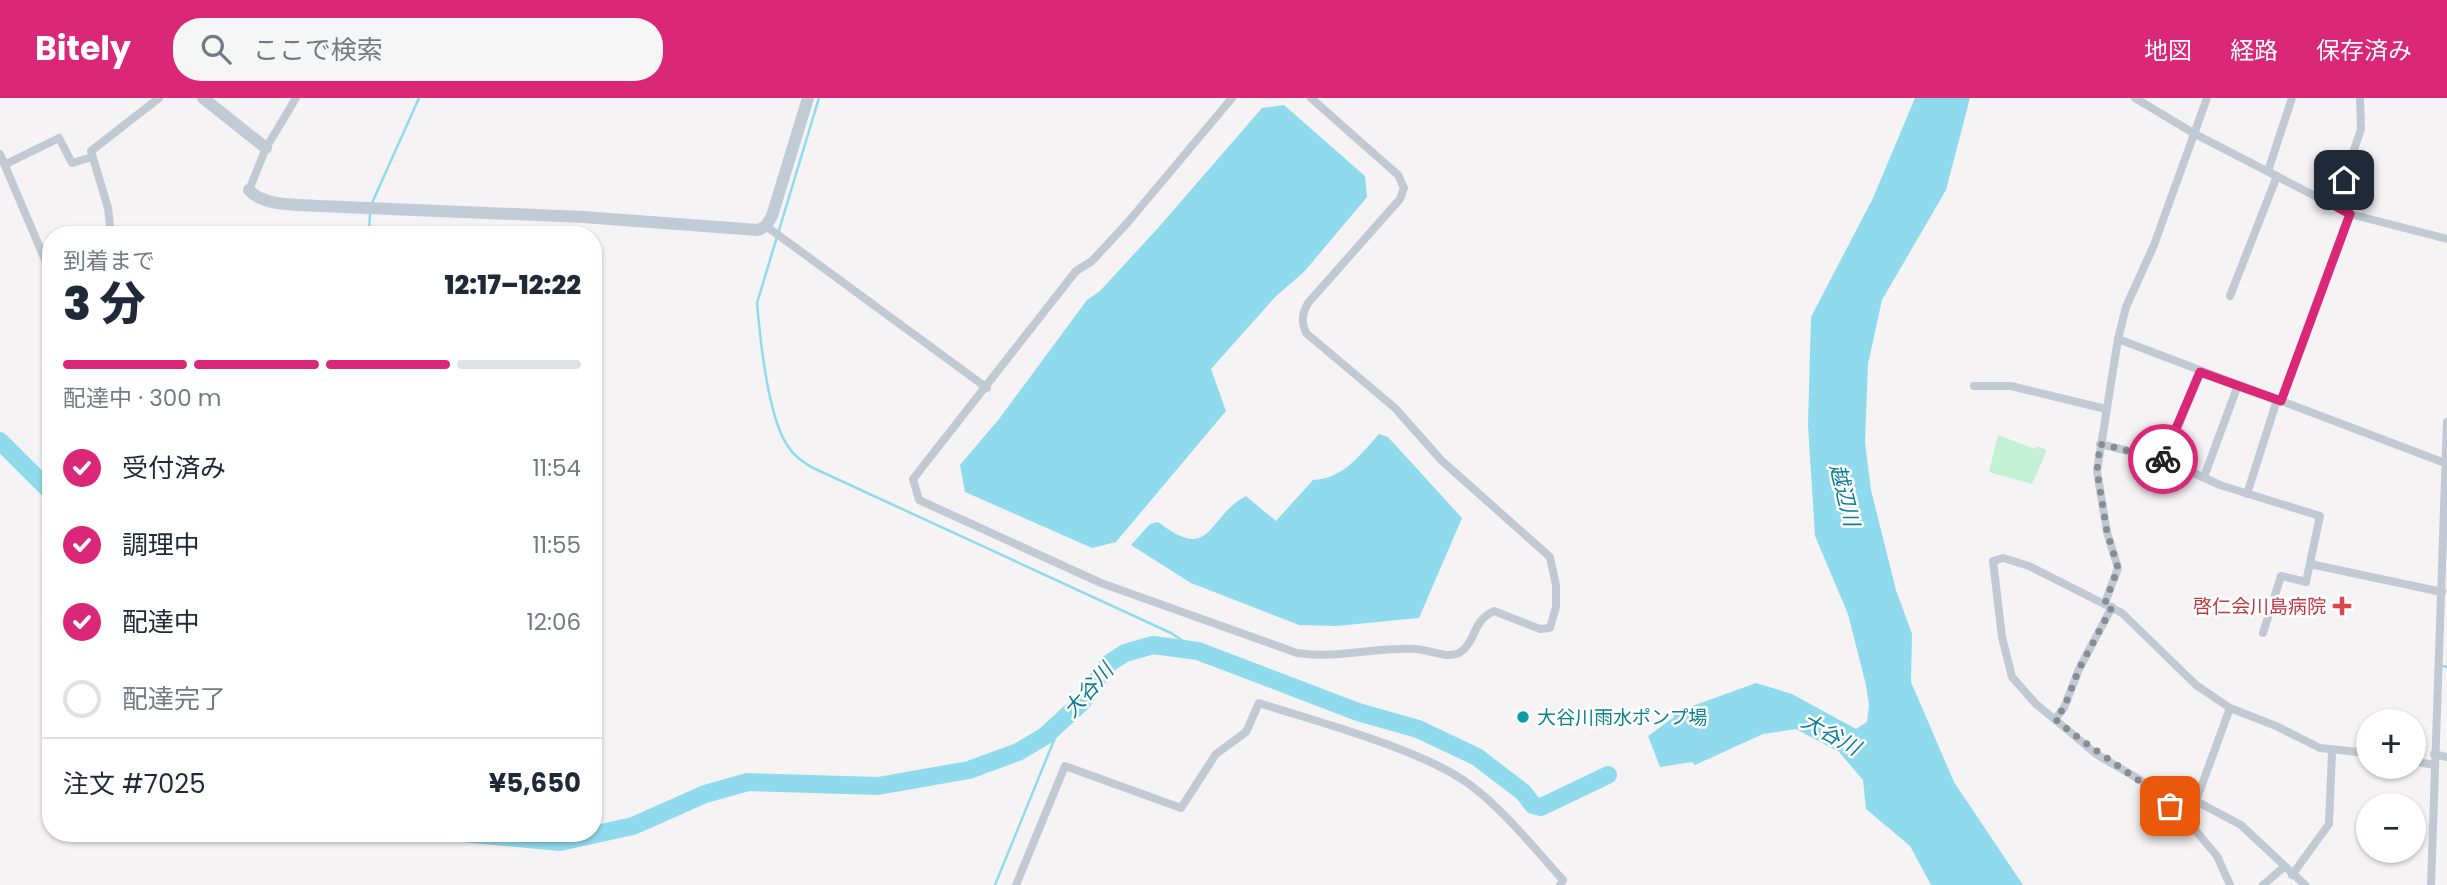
<!DOCTYPE html>
<html lang="ja">
<meta charset="utf-8">
<style>
body{margin:0;font-family:Poppins,"Noto Sans JP",sans-serif;background:#f6f6f7;color:#1f2937;height:100vh;display:flex;flex-direction:column;font-size:26px;white-space:nowrap}
*{box-sizing:border-box;margin:0}
p{font-size:23px;color:#747a83}
.icon{flex:none;width:38px;height:38px;fill:none;stroke:currentColor;stroke-width:2;stroke-linecap:round;stroke-linejoin:round}
.map{position:relative;flex:1;overflow:hidden}
.sheet{position:absolute;left:42px;top:128px;width:560px;height:616px;display:flex;flex-direction:column;background:#fff;border-radius:28px;box-shadow:0 2px 5px #0004}
.sheet>*{flex:none}
.tools{position:absolute;left:2356px;top:611px;display:grid;gap:14px}
.tools a{display:grid;place-items:center;width:70px;height:70px;border-radius:50%;background:#fff;box-shadow:0 2px 5px #0004;font-size:35px}
.pin{position:absolute;display:grid;place-items:center;width:60px;height:60px;color:#fff;margin:-30px;border-radius:14px;box-shadow:0 4px 10px #0006}
.courier{position:absolute;display:grid;place-items:center;width:70px;height:70px;margin:-35px;border:5px solid #db2777;border-radius:50%;background:#fff;color:#222;box-shadow:0 2px 9px #0007}
.overview em{font-style:normal;font-weight:800}
.overview div{display:flex;flex-direction:column-reverse}
.overview{display:flex;align-items:center;justify-content:space-between;height:119px;padding:0 21px}
h1{font-size:46px;font-weight:800;line-height:52px}
.bar{display:grid;grid-template-columns:repeat(4,1fr);gap:10px 7px;align-content:center;height:84px;padding:0 21px}
.bar i{height:9px;border-radius:5px;background:#e0e1e3}
.bar .active{background:#db2777}
.bar p{grid-column:span 4}
.line{display:flex;align-items:center;gap:18px;padding:0 21px;border-top:2px solid #e0e1e3}
.line div{flex:1}
ol{padding:0 21px;list-style:none}
li{display:flex;align-items:center;gap:21px;height:77px}
li p{margin-inline-start:auto}
li .icon{padding:7px;border-radius:50%;background:#db2777;color:#fff;stroke-width:4}
li:last-child{color:#747a83}
li i{width:38px;height:38px;border:4px solid #e0e1e3;border-radius:50%}
header{display:flex;align-items:center;gap:42px;box-sizing:border-box;height:98px;padding:0 35px;background:#db2777;color:#fff}
header strong{font-size:33px}
nav{display:flex;gap:38px;margin-inline-start:auto;font-size:24px}
.search{width:490px;height:63px;background:#f6f6f7;display:flex;align-items:center;gap:18px;box-sizing:border-box;padding:0 24px;border-radius:28px;color:#747a83;font-size:26px}
.map>svg:first-child{display:block}
.green{fill:#c3f1d5}
.water{fill:#90daee}
.lines{fill:none;stroke-linecap:round;stroke-linejoin:round}
.stream{stroke:#90daee;stroke-width:2.5}
.river{stroke:#90daee;stroke-width:18}
.street{stroke:#c1cad2;stroke-width:8}
.secondary{stroke:#c1cbd6;stroke-width:12}
.done{stroke:#868d94;stroke-width:7;stroke-dasharray:0 12.6}
.route{stroke:#db2777;stroke-width:9}
.health-dot{fill:#e0444e;stroke:#fff;stroke-width:2.5}
.culture-dot{fill:#0f9aa8;stroke:#fff;stroke-width:2.5}
.labels{text-anchor:middle;dominant-baseline:central;stroke-width:5;stroke-linejoin:round;paint-order:stroke}
.health-label{font-size:19px;fill:#be3a42;stroke:#fff;text-anchor:end}
.culture-label{font-size:19px;fill:#0d838f;stroke:#fff;text-anchor:start}
.water-label{font-size:21px;font-style:italic;fill:#0c7c9b;stroke:#fff}
</style>
<header>
<strong>Bitely</strong>
<div class="search"><svg class="icon" aria-label="search" viewBox="0 0 24 24"><circle cx="10" cy="10" r="6"/><path d="M15 15l6 6"/></svg>ここで検索</div>
<nav><a>地図</a><a>経路</a><a>保存済み</a></nav>
</header>
<div class="map">
<svg width="2447" height="787" viewBox="0 0 2447 787">
<rect width="100%" height="100%" fill="#f5f3f3"/>
<polygon class="green" points="1998,337 2035,351 2037,348 2047,352 2032,386 1989,374"/>
<g class="water">
<polygon points="1915,0 1970,0 1946,92 1882,202 1868,266 1865,344 1871,392 1896,492 1912,536 1911,584 1954,684 2023,787 1931,787 1910,748 1866,711 1863,682 1839,654 1796,631 1763,636 1695,667 1692,664 1660,669 1648,638 1674,619 1673,615 1756,585 1792,596 1856,631 1867,624 1869,607 1866,587 1848,516 1815,438 1808,327 1811,219 1873,100"/>
<polygon points="1284,7 1365,78 1367,99 1304,174 1276,198 1211,271 1226,313 1116,444 1092,450 965,394 960,367 999,321 1087,202 1100,193 1158,130 1262,10"/>
<path d="M 1379,336 L 1388,339 L 1462,420 L 1419,520 L 1336,528 L 1299,527 L 1191,485 L 1131,447 L 1150,426 L 1158,424 C 1213,466 1206,419 1246,398 L 1276,423 L 1313,382 C 1343,381 1360,357 1379,336 Z"/>
</g>
<g class="lines">
<g class="stream">
<path d="M 819,0 L 757,205 C 760,240 768,318 787,347 C 793,357 802,363 811,369 L 1171,535 L 1198,553"/>
<polyline points="372,105 419,0"/>
<polyline points="369,136 370,115"/>
<polyline points="2443,568 2447,569"/>
<polyline points="995,787 1061,625"/>
</g>
<g class="river">
<polyline points="0,343 51,394"/>
<polyline points="461,735 560,744 633,728 705,696 748,684 878,688 969,672 1018,654 1045,638 1082,604 1108,566 1125,555 1153,547 1198,553 1358,614 1418,631 1477,659 1523,694 1533,707 1541,709 1608,677"/>
</g>
<g class="street">
<path d="M 1232,0 L 1129,123 L 1092,163 L 1076,173 L 913,381 L 919,402 L 1101,485 L 1297,555 C 1336,561 1375,549 1415,551 C 1429,551 1450,563 1462,553 C 1478,540 1471,524 1494,513 L 1540,531 L 1550,530 L 1556,509 L 1556,487 L 1550,459 L 1441,362 L 1395,310 L 1306,235 C 1301,223 1302,216 1308,205 L 1400,101 L 1404,90 L 1398,77 L 1311,0"/>
<polyline points="2135,0 2195,36 2350,116 2447,141"/>
<polyline points="0,56 51,176"/>
<polyline points="6,66 59,40 72,65 92,59"/>
<polyline points="2268,73 2292,0"/>
<polyline points="249,92 266,50 296,0"/>
<polyline points="2335,108 2361,31 2360,0"/>
<polyline points="766,128 987,290"/>
<polyline points="111,136 108,110 91,53 159,0"/>
<polyline points="2230,198 2277,78"/>
<polyline points="2118,241 2445,365"/>
<polyline points="1974,288 2011,288 2106,311"/>
<polyline points="2281,303 2350,116"/>
<polyline points="2100,346 2165,362 2220,387 2320,418 2306,484 2281,478 2263,535"/>
<polyline points="2165,362 2200,274"/>
<polyline points="2204,379 2238,287"/>
<polyline points="2247,396 2277,302"/>
<polyline points="2310,466 2442,494"/>
<polyline points="2105,505 2118,470 2107,434 2097,373 2118,241 2126,209 2154,147 2207,0"/>
<polyline points="2055,621 2064,610 2079,571 2112,509"/>
<polyline points="2434,656 2447,659"/>
<polyline points="2413,663 2434,667"/>
<polyline points="2148,685 2196,703 2241,727 2305,787"/>
<polyline points="2190,726 2196,703 2230,610"/>
<polyline points="2292,777 2329,726 2332,654"/>
<path d="M 1016,787 L 1065,668 L 1181,710 L 1216,656 L 1246,634 L 1259,605 C 1318,624 1421,651 1469,686 C 1505,713 1533,749 1563,782 L 1560,787"/>
<polyline points="2230,787 2217,758 2190,726 2142,683 2096,656 2069,633 2036,606 2012,579 2002,539 1993,463 2003,460 2029,468 2122,515 2196,587 2230,610 2276,628 2320,650 2368,655"/>
<polyline points="2263,787 2284,769"/>
<polyline points="2431,787 2447,324"/>
</g>
<g class="secondary">
<polyline points="203,0 266,50"/>
<path d="M 249,92 C 263,109 299,106 320,108 L 583,119 L 758,132 L 766,128 L 772,118 L 808,0"/>
</g>
</g>
<g class="lines">
<path class="done" d="M 2163,361 L 2100,346 L 2097,373 L 2107,434 L 2118,470 L 2105,505 L 2112,509 L 2079,571 L 2064,610 L 2055,621 C 2092,653 2134,675 2170,708"/>
<polyline class="route" points="2163,361 2200,274 2281,303 2350,116 2335,108 2344,82"/>
</g>
<path class="health-dot" d="M2338.5 497.5h7v7h7v7h-7v7h-7v-7h-7v-7h7z"/>
<circle class="culture-dot" cx="1523" cy="619" r="7"/>
<g class="labels">
<g class="health-label">
<text x="2326" y="508">啓仁会川島病院</text>
</g>
<g class="culture-label">
<text x="1537" y="619">大谷川雨水ポンプ場</text>
</g>
<g class="water-label">
<text transform="translate(1845 397) rotate(76)">越辺川</text>
<text transform="translate(1088 592) rotate(-49)">大谷川</text>
<text transform="translate(1831 636) rotate(29)">大谷川</text>
</g>
</g>
</svg>
<div class="tools">
<a>+</a>
<a>−</a>
</div>
<div class="pin" style="left:2170px;top:708px;background:#ea580c"><svg class="icon" aria-label="bag" viewBox="0 0 24 24"><path d="M5 8h14l-1 12H6zM9 8a3 3 0 0 1 6 0"/></svg></div>
<div class="pin" style="left:2344px;top:82px;background:#1f2937"><svg class="icon" aria-label="home" viewBox="0 0 24 24"><path d="M3 11l9-7 9 7M6 9v11h12V9"/></svg></div>
<div class="courier" style="left:2163px;top:361px"><svg class="icon" aria-label="bike" viewBox="0 0 24 24"><circle cx="6" cy="16" r="4"/><circle cx="18" cy="16" r="4"/><path d="M6 16l4-8h5l3 8M10 8l3 8H6M13 5h3"/></svg></div>
<section class="sheet">
<div class="overview"><div><h1>3 分</h1><p>到着まで</p></div><em>12:17–12:22</em></div>
<div class="bar"><i class="active"></i><i class="active"></i><i class="active"></i><i></i><p>配達中 · 300 m</p></div>
<ol>
<li><svg class="icon" aria-label="check" viewBox="0 0 24 24"><path d="M5 12l5 5 9-10"/></svg>受付済み<p>11:54</p></li>
<li><svg class="icon" aria-label="check" viewBox="0 0 24 24"><path d="M5 12l5 5 9-10"/></svg>調理中<p>11:55</p></li>
<li><svg class="icon" aria-label="check" viewBox="0 0 24 24"><path d="M5 12l5 5 9-10"/></svg>配達中<p>12:06</p></li>
<li><i></i>配達完了</li>
</ol>
<div class="line" style="height:91px"><div>注文 #7025</div><b>¥5,650</b></div>
</section>
</div>
